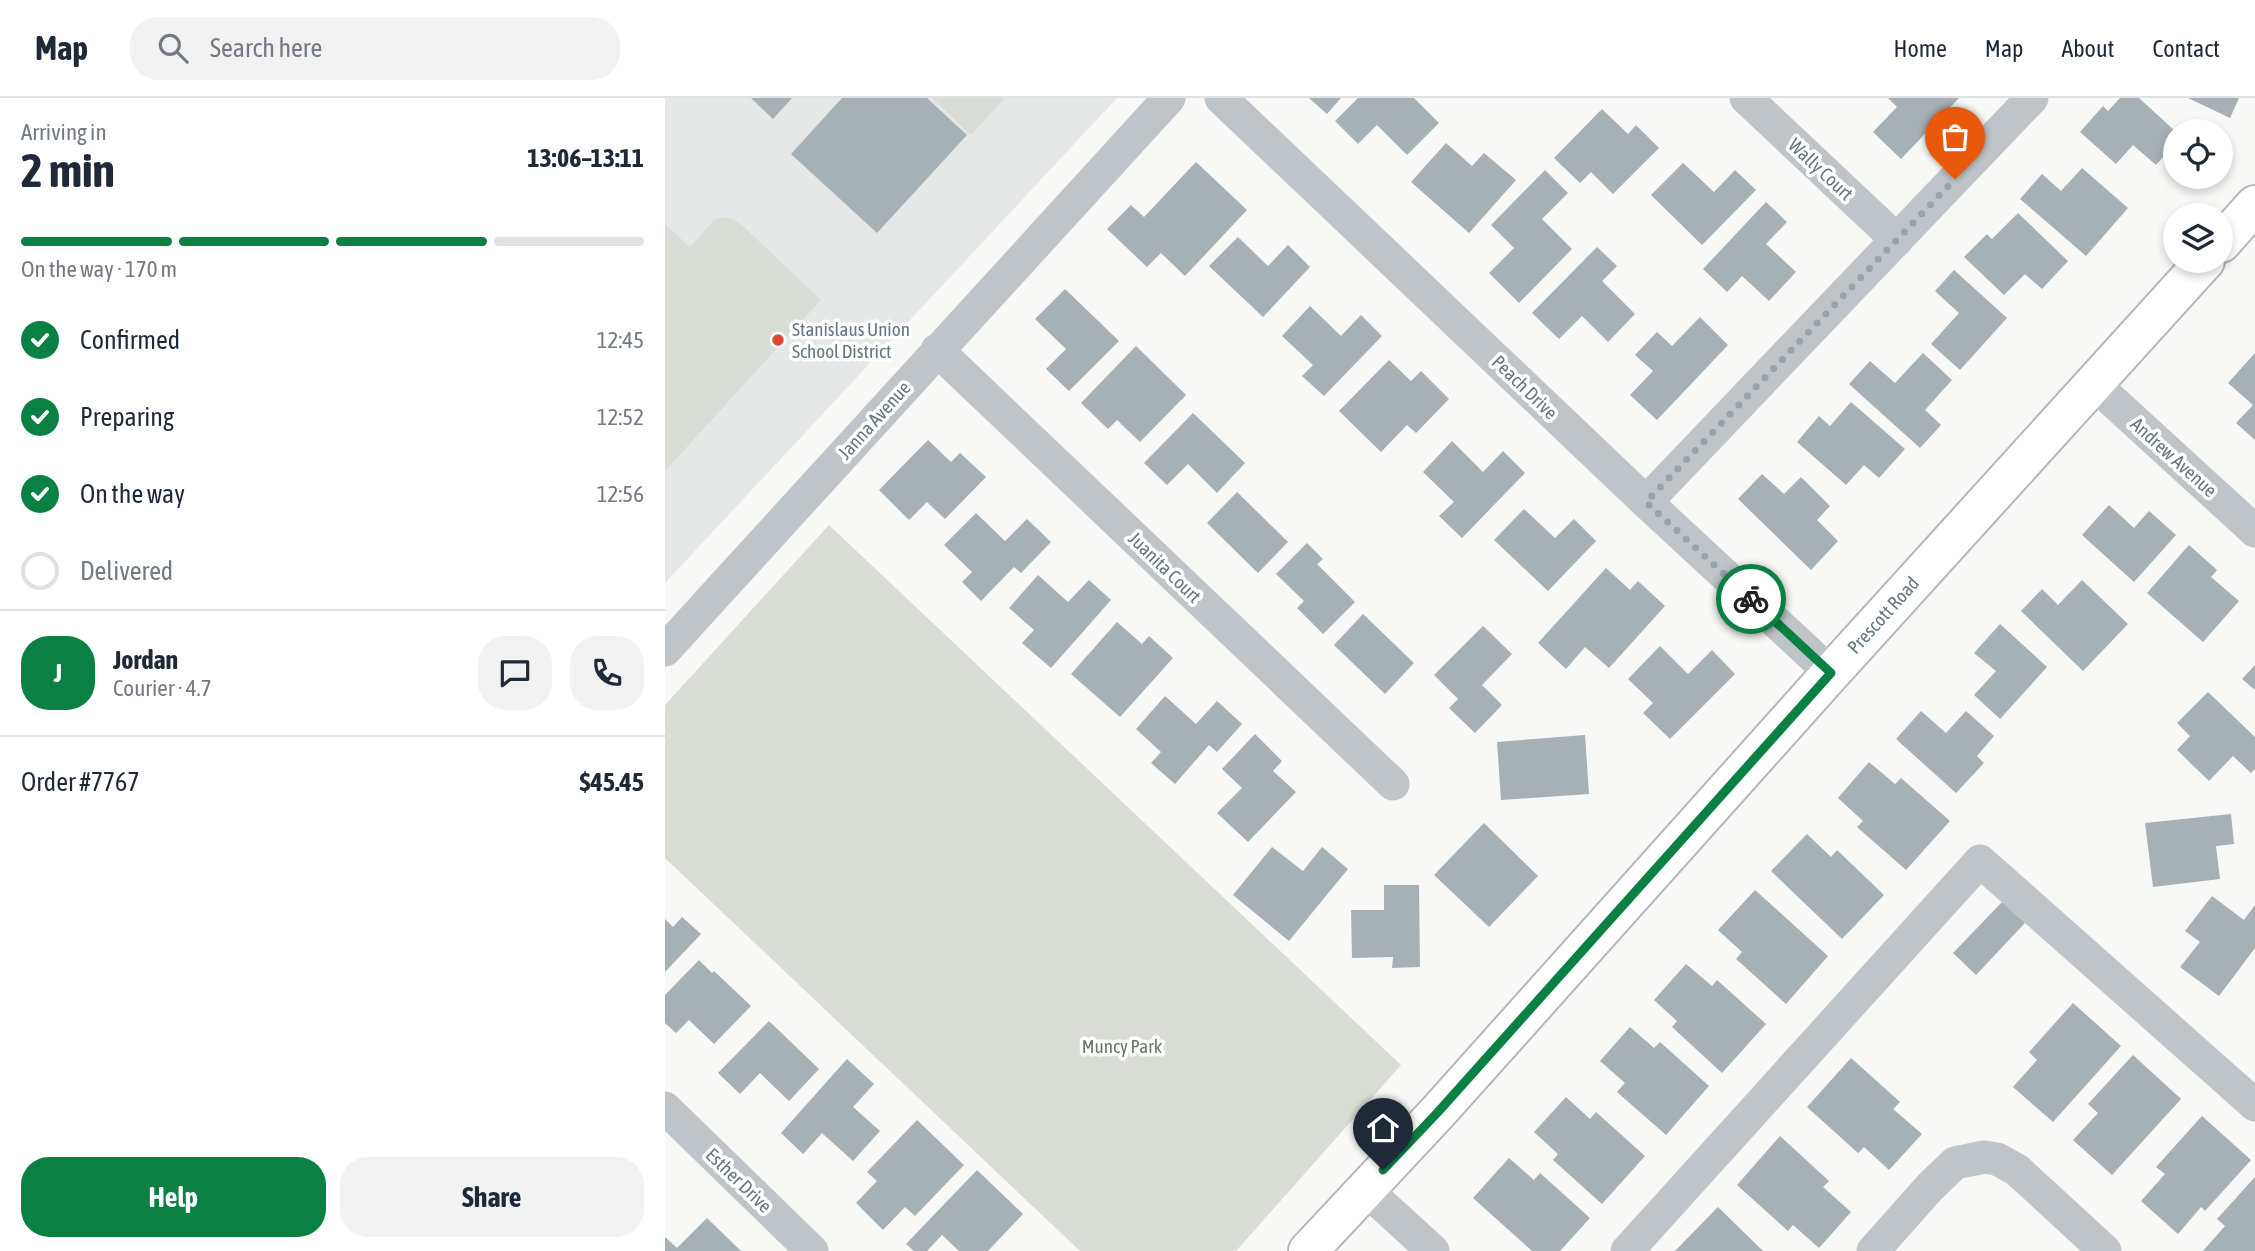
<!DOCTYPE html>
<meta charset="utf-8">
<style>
body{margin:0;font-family:"Asap Condensed",sans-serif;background:#f2f2f3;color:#1f2937;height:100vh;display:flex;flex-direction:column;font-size:26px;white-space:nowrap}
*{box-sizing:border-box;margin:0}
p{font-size:23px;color:#747a83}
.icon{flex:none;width:38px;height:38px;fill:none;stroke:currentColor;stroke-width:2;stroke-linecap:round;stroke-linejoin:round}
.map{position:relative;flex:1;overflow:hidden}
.sheet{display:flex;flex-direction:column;background:#fff;width:665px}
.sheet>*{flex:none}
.fabs{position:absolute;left:1498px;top:21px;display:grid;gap:14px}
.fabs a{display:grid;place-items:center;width:70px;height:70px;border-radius:50%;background:#fff;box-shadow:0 4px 10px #0003;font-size:35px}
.pin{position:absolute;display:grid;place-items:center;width:60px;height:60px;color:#fff;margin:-72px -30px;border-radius:50% 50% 50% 0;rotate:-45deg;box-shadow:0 0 7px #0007}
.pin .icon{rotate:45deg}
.courier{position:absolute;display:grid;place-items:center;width:70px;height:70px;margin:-35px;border:5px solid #0b8043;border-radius:50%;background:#fff;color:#222;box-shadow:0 2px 9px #0007}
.overview em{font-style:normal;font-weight:700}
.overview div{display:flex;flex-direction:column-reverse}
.overview{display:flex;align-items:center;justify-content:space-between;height:119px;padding:0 21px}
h1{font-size:46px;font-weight:700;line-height:52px}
.bar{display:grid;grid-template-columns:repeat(4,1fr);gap:10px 7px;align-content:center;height:84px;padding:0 21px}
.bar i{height:9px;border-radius:5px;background:#e0e1e3}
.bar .selected{background:#0b8043}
.bar p{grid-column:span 4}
.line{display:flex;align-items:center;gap:18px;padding:0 21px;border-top:2px solid #e0e1e3}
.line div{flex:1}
.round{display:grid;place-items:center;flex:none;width:74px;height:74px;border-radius:28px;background:#f2f2f3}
ol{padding:0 21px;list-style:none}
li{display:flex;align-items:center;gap:21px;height:77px}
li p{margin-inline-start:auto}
li .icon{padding:7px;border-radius:50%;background:#0b8043;color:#fff;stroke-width:4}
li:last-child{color:#747a83}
li i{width:38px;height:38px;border:4px solid #e0e1e3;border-radius:50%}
.action{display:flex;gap:14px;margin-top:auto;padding:14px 21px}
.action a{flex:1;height:80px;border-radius:28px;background:#0b8043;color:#fff;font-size:28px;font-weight:700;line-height:80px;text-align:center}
.action a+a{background:#f2f2f3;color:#1f2937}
header{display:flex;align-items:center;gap:42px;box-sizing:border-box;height:98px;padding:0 35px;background:#fff;border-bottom:2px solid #e0e1e3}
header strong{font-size:33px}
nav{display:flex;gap:38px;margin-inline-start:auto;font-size:24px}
.search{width:490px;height:63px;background:#f2f2f3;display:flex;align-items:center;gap:18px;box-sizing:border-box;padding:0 24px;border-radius:28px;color:#747a83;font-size:26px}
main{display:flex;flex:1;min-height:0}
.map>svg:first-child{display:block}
.built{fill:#e6e8e7}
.green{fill:#d9ddd5}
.building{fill:#a6b0b5}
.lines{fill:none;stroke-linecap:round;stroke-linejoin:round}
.secondary-casing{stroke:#b2b8bc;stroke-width:42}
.minor{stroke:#bfc4c8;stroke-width:33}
.secondary{stroke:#fff;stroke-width:38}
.done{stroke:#98a4a9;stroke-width:7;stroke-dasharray:0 12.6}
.route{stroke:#0b8043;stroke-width:9}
.poi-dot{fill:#dd4831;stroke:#fff;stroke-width:2.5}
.labels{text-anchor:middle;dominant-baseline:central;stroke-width:7;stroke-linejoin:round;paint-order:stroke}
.street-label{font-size:19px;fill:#647680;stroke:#fff}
.poi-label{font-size:19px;fill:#647680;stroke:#fff;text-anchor:start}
.park-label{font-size:19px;fill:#687863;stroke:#fff}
</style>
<header>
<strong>Map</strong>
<div class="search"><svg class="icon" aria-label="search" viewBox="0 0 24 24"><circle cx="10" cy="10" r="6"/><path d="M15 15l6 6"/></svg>Search here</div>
<nav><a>Home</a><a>Map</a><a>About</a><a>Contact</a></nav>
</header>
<main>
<section class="sheet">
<div class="overview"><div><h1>2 min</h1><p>Arriving in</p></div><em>13:06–13:11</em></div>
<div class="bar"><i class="selected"></i><i class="selected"></i><i class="selected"></i><i></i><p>On the way · 170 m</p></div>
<ol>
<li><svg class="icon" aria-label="check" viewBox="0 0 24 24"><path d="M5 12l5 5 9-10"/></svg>Confirmed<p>12:45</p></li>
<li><svg class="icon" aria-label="check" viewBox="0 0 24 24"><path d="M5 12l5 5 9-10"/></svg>Preparing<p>12:52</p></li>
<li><svg class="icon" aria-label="check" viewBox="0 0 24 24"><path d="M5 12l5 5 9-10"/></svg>On the way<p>12:56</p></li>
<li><i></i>Delivered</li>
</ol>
<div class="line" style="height:126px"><b class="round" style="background:#0b8043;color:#fff">J</b><div><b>Jordan</b><p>Courier · 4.7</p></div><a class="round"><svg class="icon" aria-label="chat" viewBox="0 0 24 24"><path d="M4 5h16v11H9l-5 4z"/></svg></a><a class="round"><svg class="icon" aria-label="phone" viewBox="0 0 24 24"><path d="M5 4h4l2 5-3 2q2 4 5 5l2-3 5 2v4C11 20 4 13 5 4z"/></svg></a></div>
<div class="line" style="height:91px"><div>Order #7767</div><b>$45.45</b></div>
<div class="action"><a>Help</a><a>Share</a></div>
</section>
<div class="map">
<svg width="1590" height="1153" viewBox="0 0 1590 1153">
<rect width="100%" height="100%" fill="#f8f8f6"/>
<polygon class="built" points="0,0 452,0 0,485"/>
<g class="green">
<polygon points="267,0 340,0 306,37"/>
<polygon points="58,119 68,121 78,128 156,202 0,373 0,126 25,149 49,122"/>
<polygon points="164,427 736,967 571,1153 415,1153 0,760 0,607"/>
</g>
<g class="building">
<polygon points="86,0 127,0 108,21"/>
<polygon points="177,0 262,0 302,37 212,135 126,56"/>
<polygon points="644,0 676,0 662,16"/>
<polygon points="693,0 749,0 774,25 742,57 712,27 693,46 670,23"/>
<polygon points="1223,0 1294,0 1236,61 1208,34 1232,9"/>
<polygon points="1455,0 1474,0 1510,33 1510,46 1491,67 1468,47 1451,66 1415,34 1438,8 1443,13"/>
<polygon points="1523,0 1574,0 1565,20"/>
<polygon points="937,11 963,36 971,27 994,50 948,96 926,74 915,85 889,60"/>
<polygon points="781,45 807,68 819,55 851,82 804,135 746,84"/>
<polygon points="531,64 582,112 520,178 496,155 482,169 442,131 466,107 479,119"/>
<polygon points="1018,65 1049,94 1070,72 1091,92 1037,147 986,97"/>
<polygon points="1417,70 1463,110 1421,158 1355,101 1377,76 1396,93"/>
<polygon points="880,72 903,95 877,121 907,151 854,205 824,175 849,150 826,127"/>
<polygon points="1101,104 1122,124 1101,146 1131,174 1104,203 1077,178 1062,194 1038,171"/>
<polygon points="1353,115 1403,163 1377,191 1360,176 1339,197 1299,159 1322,136 1327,141"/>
<polygon points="573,139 603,168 623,147 645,169 598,219 544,168"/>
<polygon points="932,149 952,168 937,183 970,216 943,244 917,218 894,241 867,215"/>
<polygon points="1289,172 1342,220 1295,272 1266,246 1294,215 1270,193"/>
<polygon points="400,191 454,243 404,293 381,271 401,251 370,221"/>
<polygon points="645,208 676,238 696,217 717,238 659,298 637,278 648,267 617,238"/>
<polygon points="1035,219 1063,247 992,322 965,297 988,273 970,257 992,234 1007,248"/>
<polygon points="471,248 521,297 475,344 452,322 443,331 416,305"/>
<polygon points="1258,255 1287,282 1260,312 1276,327 1255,350 1184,286 1205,263 1230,285"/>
<polygon points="1590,255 1590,342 1571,325 1588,307 1563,285"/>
<polygon points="724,262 746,283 756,273 784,301 751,335 742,327 716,354 674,313"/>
<polygon points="1186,304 1240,351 1214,380 1199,367 1181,387 1132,344 1154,318 1165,328"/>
<polygon points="528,315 580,365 552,395 523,366 502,387 479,365"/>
<polygon points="263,342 286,364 295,355 321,379 280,421 262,404 244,422 214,392"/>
<polygon points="787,343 818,374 838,353 860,375 797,440 774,418 789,404 758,374"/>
<polygon points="1097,376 1119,396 1136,379 1165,408 1152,422 1173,443 1146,472 1073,401"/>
<polygon points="572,394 623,444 593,475 542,425"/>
<polygon points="1444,407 1469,430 1484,413 1511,437 1469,484 1417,437"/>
<polygon points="859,411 890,440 909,421 931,443 883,493 829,442"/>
<polygon points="311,415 340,443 362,421 386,444 356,475 349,469 316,503 297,484 307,474 279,447"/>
<polygon points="642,445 658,461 652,466 690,504 658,536 632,510 639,503 611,476"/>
<polygon points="1524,447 1552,472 1546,479 1574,503 1538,544 1482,495"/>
<polygon points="941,470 965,492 973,483 1000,508 944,570 920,549 901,571 873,545"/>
<polygon points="373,477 403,504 424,482 446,502 386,570 357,545 369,532 344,510"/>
<polygon points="1417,482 1463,526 1418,573 1356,513 1377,491 1393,507"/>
<polygon points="698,516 749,565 720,596 669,547"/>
<polygon points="452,524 477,546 484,538 508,560 455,619 406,576"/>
<polygon points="1335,526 1382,569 1335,621 1309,597 1331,573 1309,555"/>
<polygon points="818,528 847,556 817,587 837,607 810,635 784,610 793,601 769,577"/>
<polygon points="995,548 1023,576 1047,552 1070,576 1005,641 978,615 988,605 963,581"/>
<polygon points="1590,567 1590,592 1577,581"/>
<polygon points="1543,594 1590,639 1590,671 1586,675 1568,658 1544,683 1512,652 1525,638 1512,625"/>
<polygon points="500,598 531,626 552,603 577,626 552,654 544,647 510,686 486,665 496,654 471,631"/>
<polygon points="1256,613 1281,635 1301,613 1329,638 1312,658 1319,665 1291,695 1231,641"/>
<polygon points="590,636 617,663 608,673 631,694 583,744 552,715 577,690 557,671"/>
<polygon points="920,637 924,696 836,702 832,644"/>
<polygon points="1204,664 1230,686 1236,680 1285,723 1241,772 1192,729 1198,723 1173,700"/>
<polygon points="1566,716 1569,746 1551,748 1555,781 1488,789 1480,725"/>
<polygon points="819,725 873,778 824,829 769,777"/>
<polygon points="1142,736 1166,759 1172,752 1219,797 1177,841 1106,773"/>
<polygon points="607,749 638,773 657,749 683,771 624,843 568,797"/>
<polygon points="719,787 754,787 755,869 727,870 728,859 687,860 686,812 719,812"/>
<polygon points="1090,792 1163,858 1121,906 1071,861 1077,854 1053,832"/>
<polygon points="1547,798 1579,822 1590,807 1590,850 1554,898 1515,869 1535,844 1520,833"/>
<polygon points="1337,804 1360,825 1311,877 1288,855"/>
<polygon points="17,819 36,836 0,874 0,821 8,829"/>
<polygon points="34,862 47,875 49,873 86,908 49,946 24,922 11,935 0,925 0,897"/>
<polygon points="1021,866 1047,888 1052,882 1101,926 1057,975 1007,929 1012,923 989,902"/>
<polygon points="1408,905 1456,948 1388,1024 1348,989 1372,962 1364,954"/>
<polygon points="104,923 154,971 124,1003 95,975 75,996 53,975"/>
<polygon points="965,929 989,950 995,944 1044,988 1001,1037 952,994 960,985 935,963"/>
<polygon points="1468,957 1516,1001 1447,1077 1408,1042 1433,1015 1423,1006"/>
<polygon points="1186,960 1235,1004 1228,1011 1257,1036 1224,1072 1199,1049 1193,1055 1142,1009"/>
<polygon points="182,961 209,986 188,1009 215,1033 188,1063 157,1035 138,1056 116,1035"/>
<polygon points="901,999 925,1021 931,1014 980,1058 937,1106 888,1062 893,1056 869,1034"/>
<polygon points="1537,1018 1586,1062 1540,1113 1536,1109 1513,1136 1476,1103 1500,1076 1491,1069"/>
<polygon points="252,1022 299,1067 250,1118 240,1109 218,1132 191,1105 212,1083 202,1074"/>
<polygon points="1115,1038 1164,1083 1158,1089 1186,1114 1154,1150 1128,1127 1123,1133 1072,1087"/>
<polygon points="844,1060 869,1082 875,1075 925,1120 895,1153 867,1153 808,1100"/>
<polygon points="312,1072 358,1116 323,1153 294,1153 277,1137 262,1153 249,1153 241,1146"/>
<polygon points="1590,1079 1590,1153 1538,1153 1560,1128 1552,1121"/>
<polygon points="1053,1109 1098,1153 1010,1153"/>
<polygon points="42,1120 76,1153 0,1153 0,1139 12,1150"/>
</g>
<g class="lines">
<g class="secondary-casing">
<g id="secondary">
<polyline points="1556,145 1590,107"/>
<polyline points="643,1153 773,1014 1166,575 1540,163"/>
</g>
</g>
<g class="minor">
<polyline points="556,0 981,404 1166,575"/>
<polyline points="1081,0 1232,142"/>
<polyline points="272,252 728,686"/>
<polyline points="1428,285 1590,433"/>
<polyline points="981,404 1367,0"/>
<polyline points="0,552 504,0"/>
<polyline points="0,1010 147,1153"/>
<polyline points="700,1091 768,1153"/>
<polyline points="962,1153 1315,763 1590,1007"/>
<polyline points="1208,1153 1265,1089 1290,1065 1319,1059 1332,1061 1352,1072 1440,1153"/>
</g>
<use href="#secondary" class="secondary"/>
</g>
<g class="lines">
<polyline class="done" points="1086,501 981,404 1290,81"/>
<polyline class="route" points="718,1072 773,1014 1166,575 1086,501"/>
</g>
<circle class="poi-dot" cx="113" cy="242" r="7"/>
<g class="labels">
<g class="street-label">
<text transform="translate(1156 71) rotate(43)">Wally Court</text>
<text transform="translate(860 289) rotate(44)">Peach Drive</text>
<text transform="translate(209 322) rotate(-48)">Janna Avenue</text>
<text transform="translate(1509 359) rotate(42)">Andrew Avenue</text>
<text transform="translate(500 469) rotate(44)">Juanita Court</text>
<text transform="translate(1218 517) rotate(-48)">Prescott Road</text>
<text transform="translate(74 1082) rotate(44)">Esther Drive</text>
</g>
<g class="poi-label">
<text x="127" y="231">Stanislaus Union<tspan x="127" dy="22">School District</tspan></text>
</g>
<g class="park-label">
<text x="457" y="948">Muncy Park</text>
</g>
</g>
</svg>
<div class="fabs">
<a><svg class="icon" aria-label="locate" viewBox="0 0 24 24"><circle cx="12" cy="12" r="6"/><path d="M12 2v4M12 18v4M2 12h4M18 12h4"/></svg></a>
<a><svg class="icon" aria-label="layers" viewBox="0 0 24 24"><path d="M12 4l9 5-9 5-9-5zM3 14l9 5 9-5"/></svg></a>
</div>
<div class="pin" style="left:1290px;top:81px;background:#ea580c"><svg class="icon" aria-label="bag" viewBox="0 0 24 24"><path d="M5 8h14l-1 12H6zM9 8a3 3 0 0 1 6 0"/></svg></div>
<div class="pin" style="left:718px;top:1072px;background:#1f2937"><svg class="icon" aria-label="home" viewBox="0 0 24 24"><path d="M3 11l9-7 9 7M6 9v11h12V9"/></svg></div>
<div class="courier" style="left:1086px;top:501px"><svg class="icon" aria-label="bike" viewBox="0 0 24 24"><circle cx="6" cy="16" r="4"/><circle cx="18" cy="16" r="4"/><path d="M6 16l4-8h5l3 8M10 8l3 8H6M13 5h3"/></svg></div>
</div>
</main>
